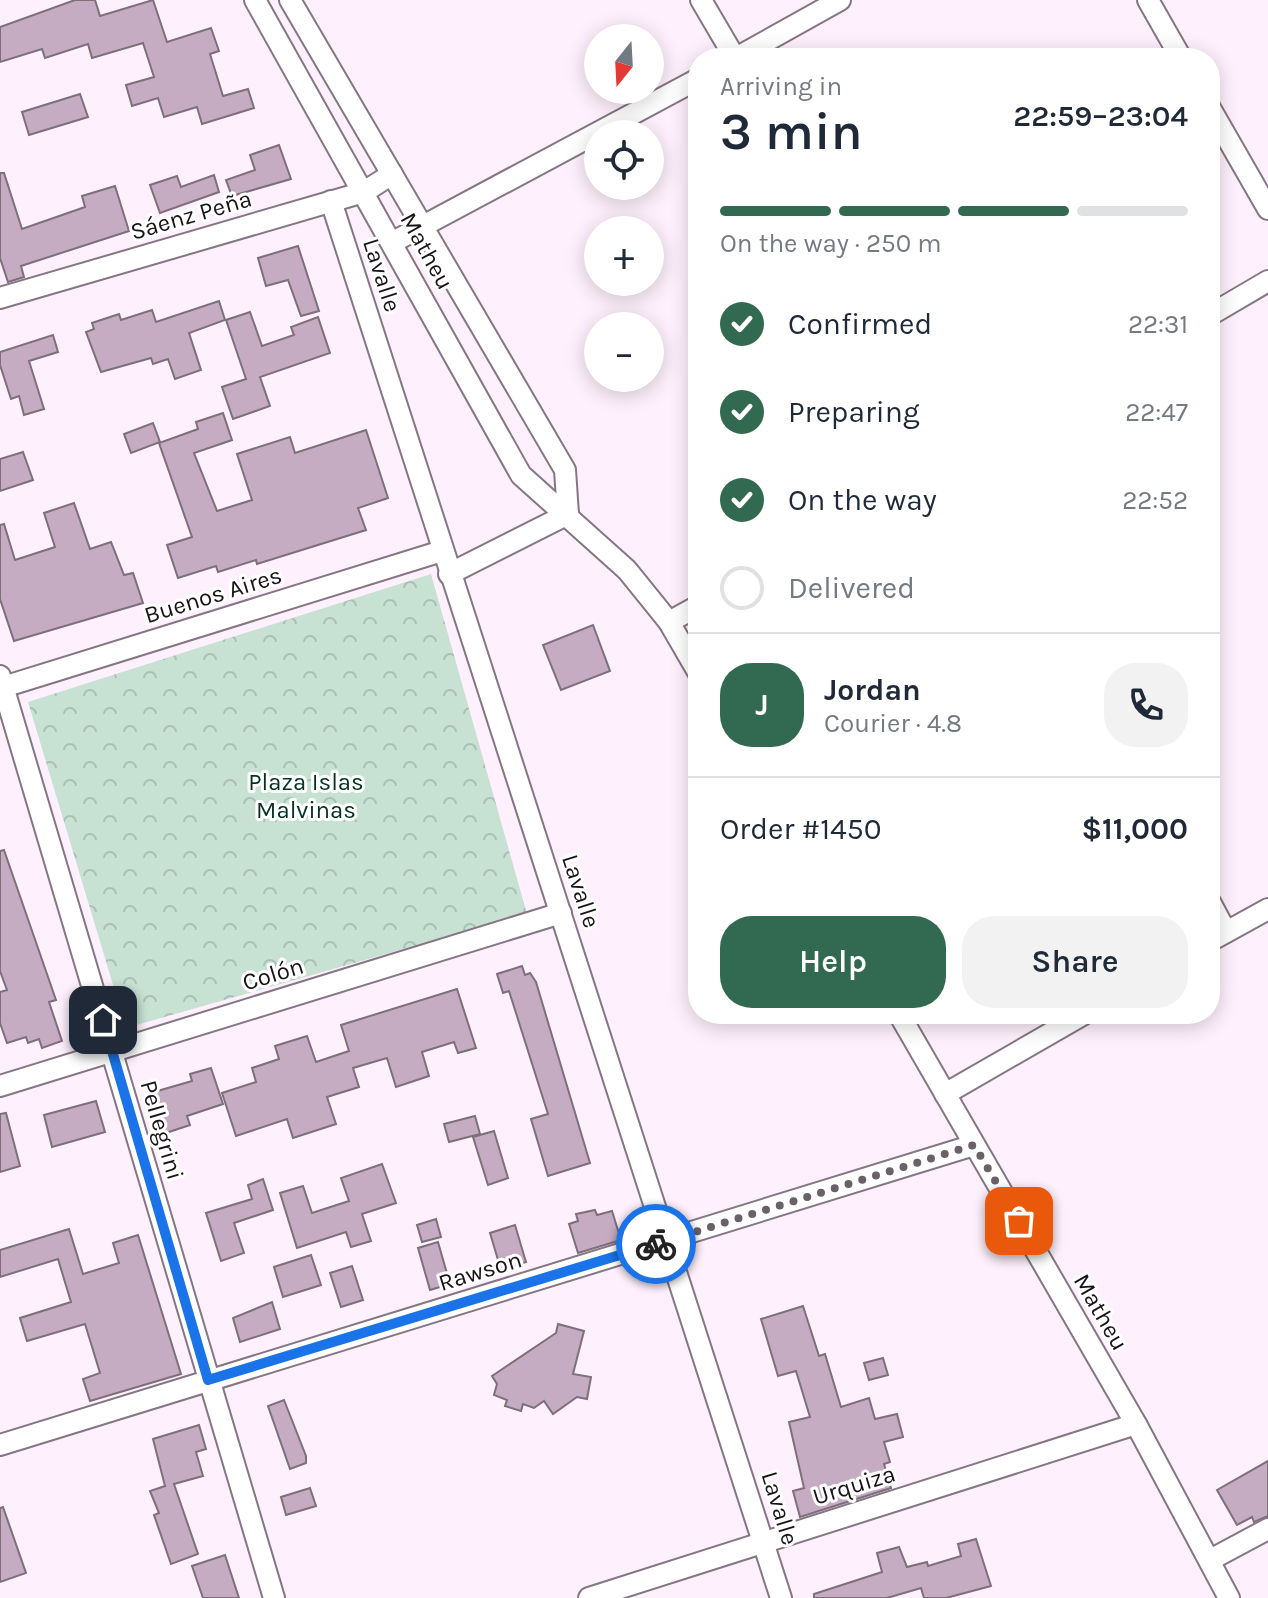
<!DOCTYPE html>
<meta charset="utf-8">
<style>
body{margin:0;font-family:Karla,sans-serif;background:#f2f2f3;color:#1f2937;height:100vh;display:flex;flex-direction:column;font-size:30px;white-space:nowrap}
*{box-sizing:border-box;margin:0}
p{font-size:26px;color:#747a83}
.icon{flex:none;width:44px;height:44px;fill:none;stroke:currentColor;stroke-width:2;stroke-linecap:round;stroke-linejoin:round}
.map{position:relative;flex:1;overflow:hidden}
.details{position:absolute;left:688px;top:48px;width:532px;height:976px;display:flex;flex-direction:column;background:#fff;border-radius:32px;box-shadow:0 4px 20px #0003}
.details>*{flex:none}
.needle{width:52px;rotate:198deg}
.buttons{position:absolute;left:584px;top:24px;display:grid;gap:16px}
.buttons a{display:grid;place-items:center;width:80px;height:80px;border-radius:50%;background:#fff;box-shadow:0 4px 20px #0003;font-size:40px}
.pin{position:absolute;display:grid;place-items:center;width:68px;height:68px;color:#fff;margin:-34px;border-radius:16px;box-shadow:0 4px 12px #0006}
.courier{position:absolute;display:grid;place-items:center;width:80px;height:80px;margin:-40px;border:6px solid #1a73e8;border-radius:50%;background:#fff;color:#222;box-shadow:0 2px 10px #0007}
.head em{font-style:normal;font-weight:600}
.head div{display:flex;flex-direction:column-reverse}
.head{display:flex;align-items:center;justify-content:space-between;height:136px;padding:0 32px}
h1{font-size:52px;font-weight:600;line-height:60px}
.bar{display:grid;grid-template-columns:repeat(4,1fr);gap:12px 8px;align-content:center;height:96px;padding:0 32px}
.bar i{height:10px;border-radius:6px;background:#e0e1e3}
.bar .active{background:#326a51}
.bar p{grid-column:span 4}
.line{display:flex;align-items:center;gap:20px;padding:0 32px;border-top:2px solid #e0e1e3}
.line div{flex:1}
.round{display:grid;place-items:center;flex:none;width:84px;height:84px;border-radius:32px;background:#f2f2f3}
ol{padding:0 32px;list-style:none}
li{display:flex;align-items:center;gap:24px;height:88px}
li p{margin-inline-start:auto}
li .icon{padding:8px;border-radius:50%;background:#326a51;color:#fff;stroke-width:4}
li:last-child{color:#747a83}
li i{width:44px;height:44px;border:4px solid #e0e1e3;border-radius:50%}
.primary-button{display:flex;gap:16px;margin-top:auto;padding:16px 32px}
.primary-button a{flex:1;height:92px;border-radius:32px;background:#326a51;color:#fff;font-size:32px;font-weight:600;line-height:92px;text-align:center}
.primary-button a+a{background:#f2f2f3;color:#1f2937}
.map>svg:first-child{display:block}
.park{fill:url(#park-crowns)}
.building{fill:#c5acc2;stroke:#7e6f7b;stroke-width:2}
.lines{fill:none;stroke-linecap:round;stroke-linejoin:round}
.street-casing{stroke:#857683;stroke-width:24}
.street{stroke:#fff;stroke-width:20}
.done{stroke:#696068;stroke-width:8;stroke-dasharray:0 14.4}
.route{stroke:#1a73e8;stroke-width:10}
.labels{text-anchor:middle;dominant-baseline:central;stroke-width:6;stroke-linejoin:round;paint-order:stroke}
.street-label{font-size:24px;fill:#191318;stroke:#fff}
.park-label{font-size:24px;fill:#053322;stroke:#fff}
</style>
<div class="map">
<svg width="1268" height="1598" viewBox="0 0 1268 1598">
<defs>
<pattern id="park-crowns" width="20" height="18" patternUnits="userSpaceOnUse" patternTransform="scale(2)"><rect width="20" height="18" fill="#c7e1d3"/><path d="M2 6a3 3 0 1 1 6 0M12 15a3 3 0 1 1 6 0" fill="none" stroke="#aac0b4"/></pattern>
</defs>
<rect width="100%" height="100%" fill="#fef0fc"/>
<polygon class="park" points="431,574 527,914 126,1028 28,702"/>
<g class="building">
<polygon points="75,0 95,0 100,16 153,0 167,42 211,28 219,51 210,54 223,96 248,89 254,108 202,124 197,107 164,117 158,98 132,106 126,85 154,77 143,43 92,58 88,44 45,58 42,49 0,62 0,27"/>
<polygon points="80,94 88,117 29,135 22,112"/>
<polygon points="279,145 291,179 232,196 226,180 255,170 250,155"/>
<polygon points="0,173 4,173 22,229 85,207 82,196 115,186 129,231 21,266 24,277 8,282 0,258"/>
<polygon points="214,175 219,192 160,213 150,185 177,176 181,187"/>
<polygon points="298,246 319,311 301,316 288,280 266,286 258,258"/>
<polygon points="219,301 225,320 189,333 201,370 175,379 168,359 153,364 151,358 101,372 86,332 94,329 92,323 119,314 121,320 152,310 156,322"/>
<polygon points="250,312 262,346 294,335 291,327 318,317 330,353 260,377 270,406 233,419 222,387 246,379 226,320"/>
<polygon points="53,335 58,352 29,361 44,409 24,415 19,396 11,399 0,365 0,352"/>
<polygon points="223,413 232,440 194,453 217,511 252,500 237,454 290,437 295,453 366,430 388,498 358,508 366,530 257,564 256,560 218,572 216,566 178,578 167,545 192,537 159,443 198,429 196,422"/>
<polygon points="153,423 160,442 131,453 124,434"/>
<polygon points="23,452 33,480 0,491 0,459"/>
<polygon points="74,503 90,549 111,542 124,575 133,573 143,603 14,641 0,599 0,525 4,524 15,560 55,547 44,513"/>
<polygon points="593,625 610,671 561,690 543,645"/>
<polygon points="4,850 56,1000 49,1002 62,1041 42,1048 39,1039 28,1043 26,1037 7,1043 0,1023 0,992 7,990 0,971 0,851"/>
<polygon points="522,966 525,975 530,973 536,982 590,1163 548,1176 531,1119 548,1114 509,991 503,993 497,974"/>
<polygon points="457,989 476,1048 458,1053 454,1042 422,1052 429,1076 396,1087 387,1058 353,1068 359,1087 327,1097 336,1124 293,1138 287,1119 236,1136 222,1093 256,1082 252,1068 279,1059 275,1046 307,1036 316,1062 349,1051 341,1025"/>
<polygon points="211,1068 223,1104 187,1116 190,1125 166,1133 154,1092 192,1081 190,1074"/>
<polygon points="96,1101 105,1132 52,1147 44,1115"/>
<polygon points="6,1113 20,1166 0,1172 0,1114"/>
<polygon points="475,1116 480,1134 449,1142 444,1124"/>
<polygon points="494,1131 508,1178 488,1185 473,1137"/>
<polygon points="382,1164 396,1203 362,1214 371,1241 351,1247 346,1232 297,1248 280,1193 303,1186 312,1213 349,1201 341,1178"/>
<polygon points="263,1179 273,1210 234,1223 244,1253 221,1261 206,1213 252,1199 248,1185"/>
<polygon points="595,1210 597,1215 612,1211 621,1240 578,1253 569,1224 578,1221 576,1214"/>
<polygon points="436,1219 441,1237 422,1242 417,1225"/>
<polygon points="515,1225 526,1262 501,1270 490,1233"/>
<polygon points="69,1229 83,1274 119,1263 113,1243 138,1235 181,1374 90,1401 83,1379 100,1373 85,1324 27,1341 20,1318 71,1302 58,1259 0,1277 0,1250"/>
<polygon points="438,1242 450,1284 430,1290 418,1248"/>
<polygon points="311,1255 321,1285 283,1297 274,1267"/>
<polygon points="352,1266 363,1300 341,1307 330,1273"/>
<polygon points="272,1302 280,1329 240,1342 233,1318"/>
<polygon points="803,1306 819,1356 825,1354 841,1407 869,1398 875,1419 897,1414 903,1437 884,1442 890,1462 884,1464 891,1488 800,1517 793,1491 804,1488 789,1422 810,1417 796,1371 778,1376 761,1319"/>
<polygon points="558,1324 584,1331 573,1374 591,1377 587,1399 577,1397 553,1414 544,1401 534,1408 523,1404 521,1411 505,1406 507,1400 494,1395 497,1384 492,1376 556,1333"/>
<polygon points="883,1358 888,1375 869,1380 864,1363"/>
<polygon points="284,1400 306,1456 306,1463 290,1469 268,1406"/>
<polygon points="199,1425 206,1449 196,1452 203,1476 174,1484 198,1554 171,1564 154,1515 159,1513 150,1491 165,1486 153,1439"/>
<polygon points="1268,1461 1268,1516 1254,1522 1252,1517 1237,1525 1217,1490"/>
<polygon points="310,1488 316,1506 286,1515 281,1497"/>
<polygon points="3,1507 26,1573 0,1582 0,1508"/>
<polygon points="976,1539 991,1586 946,1598 924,1598 921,1588 887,1598 814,1598 814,1594 882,1572 877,1553 899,1547 907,1567 927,1562 928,1566 961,1556 958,1544"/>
<polygon points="225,1555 239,1598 203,1598 192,1566"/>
</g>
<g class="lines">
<g class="street-casing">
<g id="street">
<polyline points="255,0 521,475 627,570 669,622 698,672"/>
<polyline points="290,0 565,470 568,514"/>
<polyline points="701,0 735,58"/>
<polyline points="1148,0 1181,58"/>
<polyline points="736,58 840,0"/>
<polyline points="1210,108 1268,209"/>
<polyline points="331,201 781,1598"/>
<polyline points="393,242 698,79"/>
<polyline points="0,298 364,192 392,174"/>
<polyline points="1210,315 1268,281"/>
<polyline points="449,574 568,514"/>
<polyline points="669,622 698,606"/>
<polyline points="0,676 274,1598"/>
<polyline points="0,688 442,551"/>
<polyline points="1210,902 1226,932"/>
<polyline points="1210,941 1268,909"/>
<polyline points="899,1014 1136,1424 1229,1598"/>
<polyline points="0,1086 561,913"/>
<polyline points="945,1094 1084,1014"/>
<polyline points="0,1445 974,1145"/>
<polyline points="1210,1560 1268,1529"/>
<polyline points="589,1598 1136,1424"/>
</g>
</g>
<use href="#street" class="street"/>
</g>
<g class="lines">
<polyline class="done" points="656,1244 974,1145 1019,1221"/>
<polyline class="route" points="103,1020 208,1380 656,1244"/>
</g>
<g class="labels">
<g class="street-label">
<text transform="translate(191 215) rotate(-16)">Sáenz Peña</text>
<text transform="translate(427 251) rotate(61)">Matheu</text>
<text transform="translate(382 275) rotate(72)">Lavalle</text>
<text transform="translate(213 595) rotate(-17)">Buenos Aires</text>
<text transform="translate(581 891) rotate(72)">Lavalle</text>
<text transform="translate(273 974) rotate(-17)">Colón</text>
<text transform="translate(162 1130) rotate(74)">Pellegrini</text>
<text transform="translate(480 1271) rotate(-17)">Rawson</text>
<text transform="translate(1101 1312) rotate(60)">Matheu</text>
<text transform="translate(854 1485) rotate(-17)">Urquiza</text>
<text transform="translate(780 1508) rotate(73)">Lavalle</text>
</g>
<g class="park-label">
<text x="306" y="782">Plaza Islas<tspan x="306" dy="28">Malvinas</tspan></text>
</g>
</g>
</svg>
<div class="buttons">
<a><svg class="needle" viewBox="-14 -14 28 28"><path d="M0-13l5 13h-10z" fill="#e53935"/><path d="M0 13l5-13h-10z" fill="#747a83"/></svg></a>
<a><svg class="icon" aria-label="locate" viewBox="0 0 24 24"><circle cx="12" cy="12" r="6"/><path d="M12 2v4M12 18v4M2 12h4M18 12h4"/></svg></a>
<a>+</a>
<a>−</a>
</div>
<div class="pin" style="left:1019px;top:1221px;background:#ea580c"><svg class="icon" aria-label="bag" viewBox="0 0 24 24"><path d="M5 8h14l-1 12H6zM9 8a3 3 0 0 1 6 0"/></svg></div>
<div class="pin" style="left:103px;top:1020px;background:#1f2937"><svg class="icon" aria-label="home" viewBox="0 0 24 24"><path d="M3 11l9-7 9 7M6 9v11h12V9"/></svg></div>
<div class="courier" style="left:656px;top:1244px"><svg class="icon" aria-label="bike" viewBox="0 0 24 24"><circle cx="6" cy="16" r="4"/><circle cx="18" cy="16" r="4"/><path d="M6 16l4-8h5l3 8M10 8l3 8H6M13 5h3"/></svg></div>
<section class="details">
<div class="head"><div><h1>3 min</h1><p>Arriving in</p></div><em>22:59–23:04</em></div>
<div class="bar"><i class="active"></i><i class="active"></i><i class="active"></i><i></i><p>On the way · 250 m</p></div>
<ol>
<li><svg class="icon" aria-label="check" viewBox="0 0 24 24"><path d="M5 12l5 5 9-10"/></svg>Confirmed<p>22:31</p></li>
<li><svg class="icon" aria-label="check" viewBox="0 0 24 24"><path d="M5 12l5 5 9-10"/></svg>Preparing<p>22:47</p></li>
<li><svg class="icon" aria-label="check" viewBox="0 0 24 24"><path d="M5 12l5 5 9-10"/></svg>On the way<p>22:52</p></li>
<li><i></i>Delivered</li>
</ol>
<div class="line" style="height:144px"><b class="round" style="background:#326a51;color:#fff">J</b><div><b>Jordan</b><p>Courier · 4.8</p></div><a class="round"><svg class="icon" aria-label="phone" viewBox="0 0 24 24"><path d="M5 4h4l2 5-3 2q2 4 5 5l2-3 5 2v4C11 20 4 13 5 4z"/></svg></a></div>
<div class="line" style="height:104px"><div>Order #1450</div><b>$11,000</b></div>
<div class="primary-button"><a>Help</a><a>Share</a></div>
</section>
</div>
